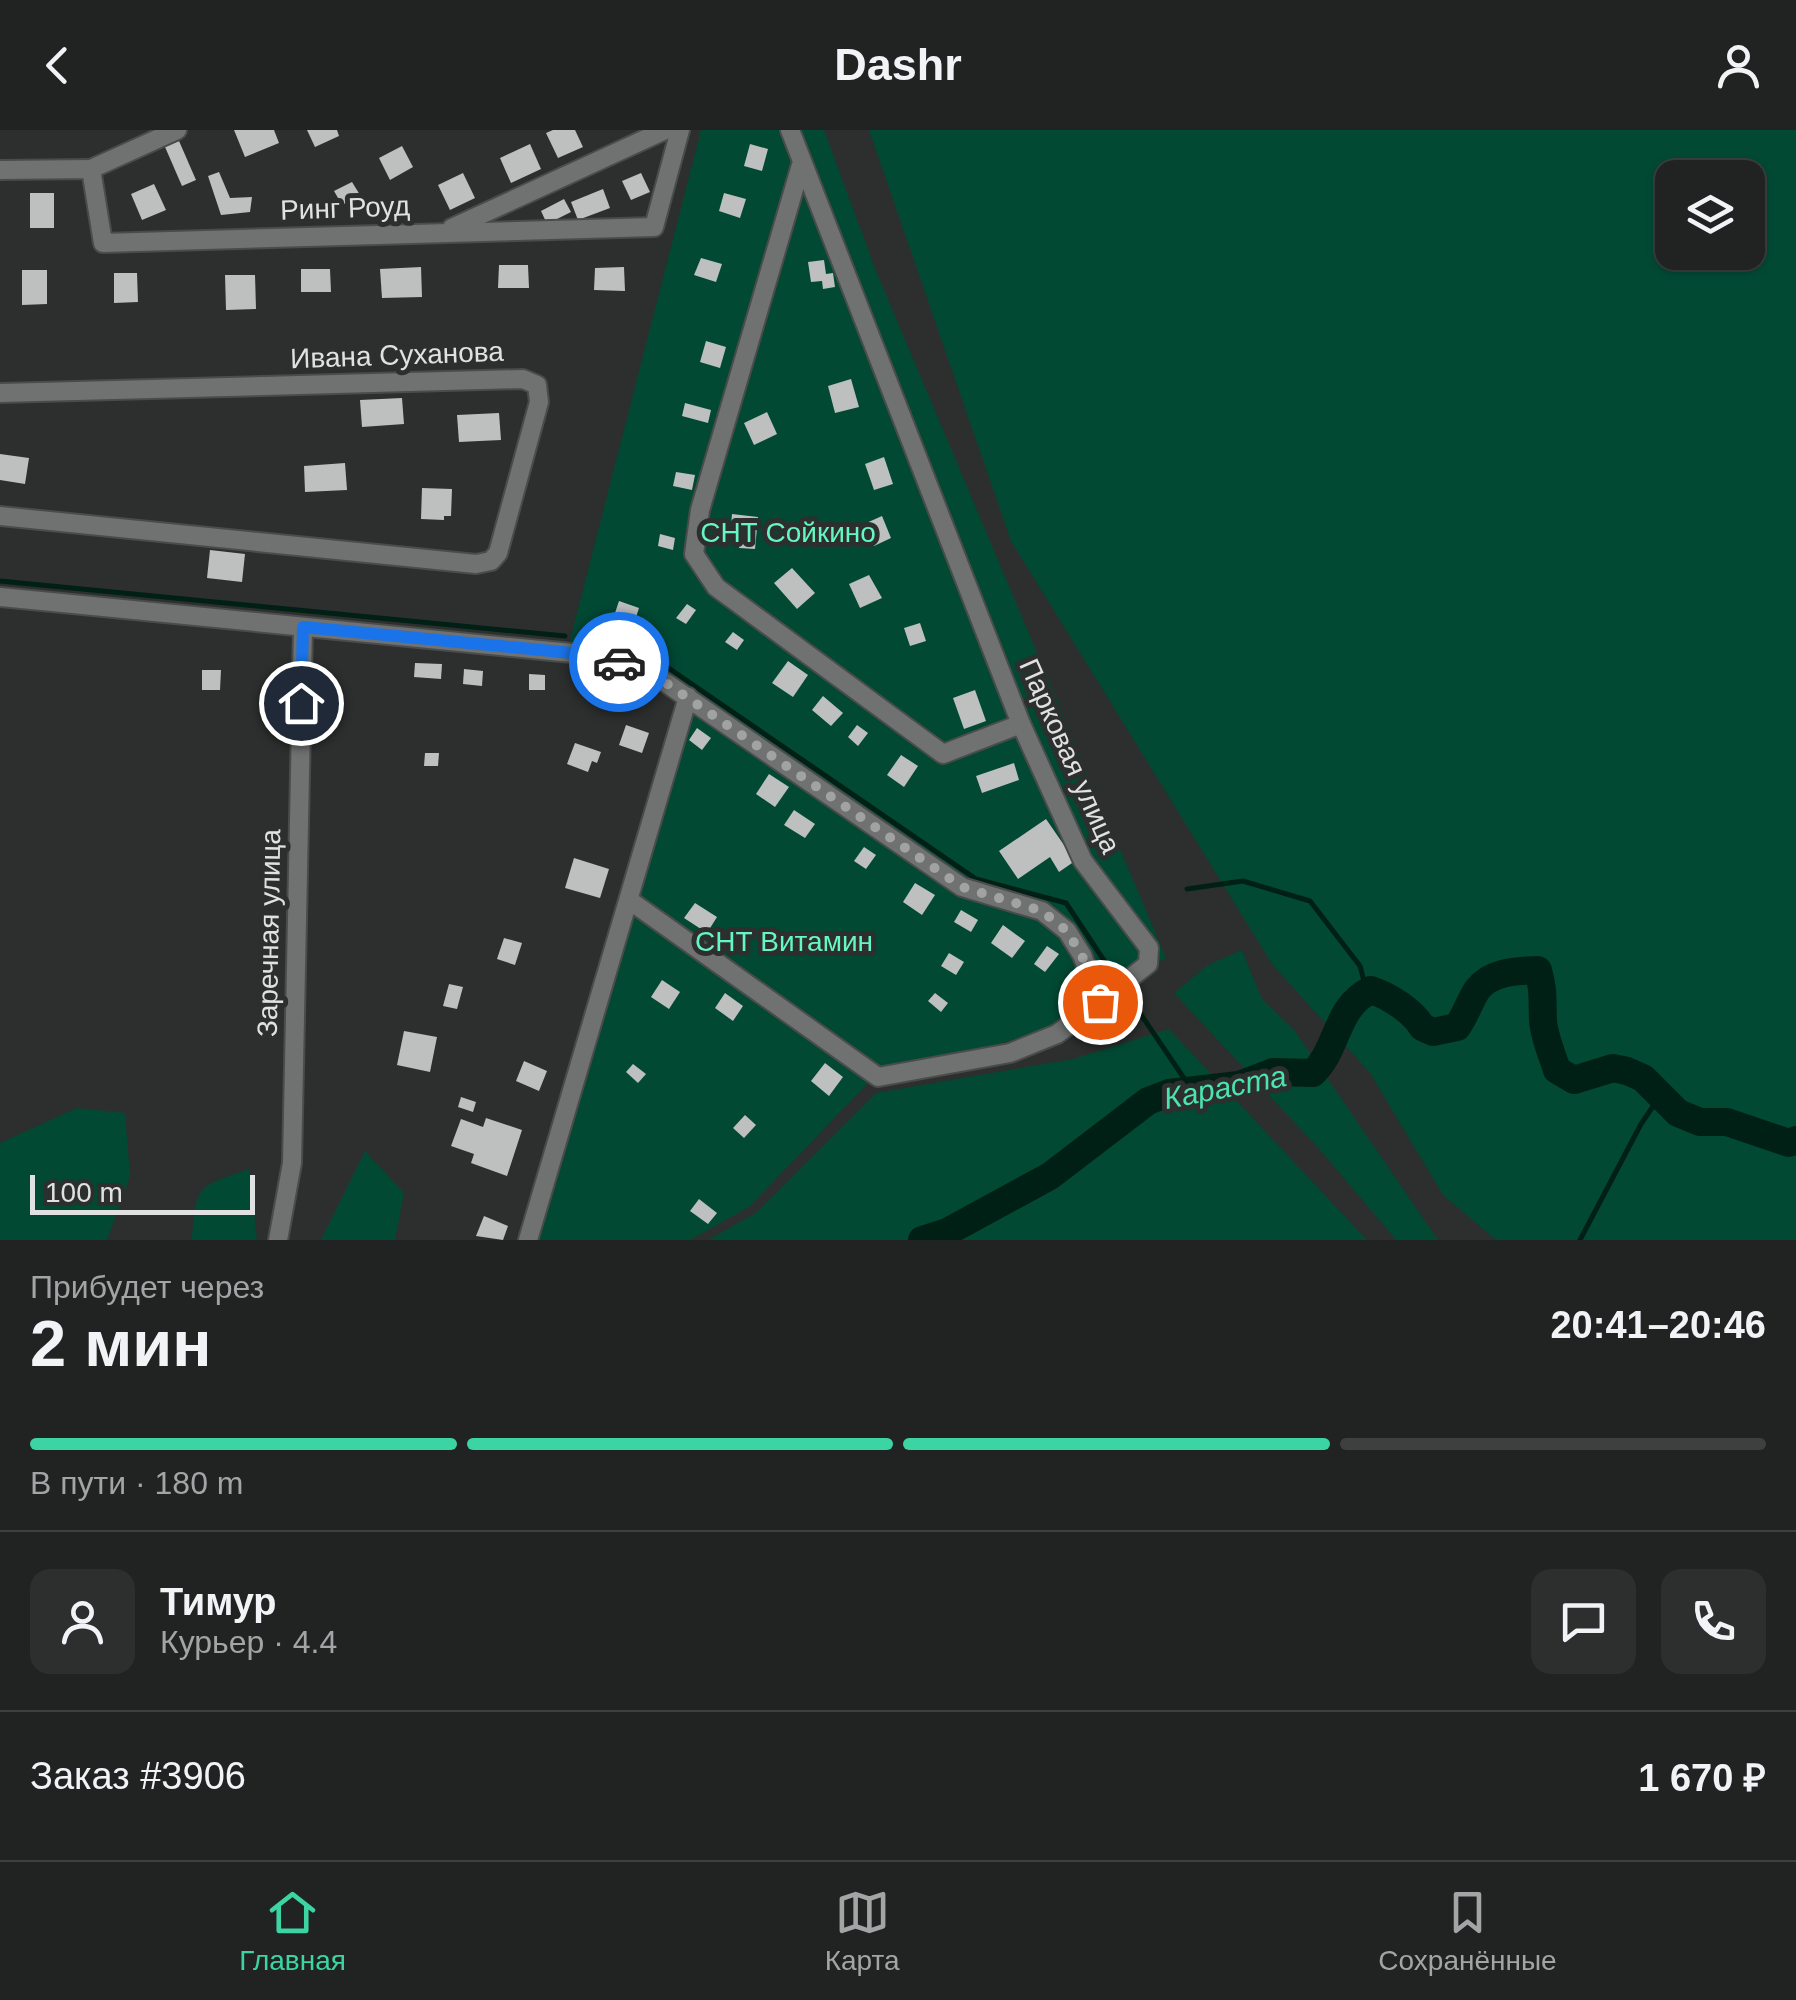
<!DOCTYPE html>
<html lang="ru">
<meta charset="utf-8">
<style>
body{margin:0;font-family:Helvetica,sans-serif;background:#2d2f2f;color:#f1f3f6;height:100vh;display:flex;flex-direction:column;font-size:38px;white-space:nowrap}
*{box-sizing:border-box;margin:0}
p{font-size:32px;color:#a2a4a5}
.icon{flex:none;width:55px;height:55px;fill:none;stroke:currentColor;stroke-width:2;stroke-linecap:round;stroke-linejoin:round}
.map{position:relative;height:1110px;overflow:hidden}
.panel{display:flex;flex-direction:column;background:#212322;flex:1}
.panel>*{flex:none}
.tools{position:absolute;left:1655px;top:30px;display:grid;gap:20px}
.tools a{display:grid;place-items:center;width:110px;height:110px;border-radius:20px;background:#212322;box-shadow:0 2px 8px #0004,0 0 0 2px #3e4040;font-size:50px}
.scale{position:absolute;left:30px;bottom:25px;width:225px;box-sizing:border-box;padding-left:10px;border:5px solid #e0e2e1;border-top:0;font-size:28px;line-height:35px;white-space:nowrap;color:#e0e2e1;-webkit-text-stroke:8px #2c2f2e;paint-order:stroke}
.pin{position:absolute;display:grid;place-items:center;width:85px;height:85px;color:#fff;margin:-42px;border:5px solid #fff;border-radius:50%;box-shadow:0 2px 10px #0007}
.courier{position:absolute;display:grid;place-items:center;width:100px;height:100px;margin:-50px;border:8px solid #1a73e8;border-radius:50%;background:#fff;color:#222;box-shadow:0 2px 12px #0007}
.headline em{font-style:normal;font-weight:700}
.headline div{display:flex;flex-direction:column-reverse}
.headline{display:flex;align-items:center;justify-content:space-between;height:170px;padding:0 30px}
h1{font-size:65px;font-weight:700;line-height:75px}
.bar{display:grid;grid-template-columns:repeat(4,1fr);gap:15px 10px;align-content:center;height:120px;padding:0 30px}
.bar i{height:12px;border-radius:8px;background:#3e4040}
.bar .on{background:#3dd4a3}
.bar p{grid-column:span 4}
.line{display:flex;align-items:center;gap:25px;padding:0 30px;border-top:2px solid #3e4040}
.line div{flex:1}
.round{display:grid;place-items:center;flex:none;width:105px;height:105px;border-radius:20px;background:#2d2f2f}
header{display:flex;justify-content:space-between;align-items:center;height:130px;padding:0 30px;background:#212322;font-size:45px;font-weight:700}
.dock{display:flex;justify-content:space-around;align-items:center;height:140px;border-top:2px solid #3e4040;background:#212322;font-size:28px;color:#a2a4a5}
.dock a{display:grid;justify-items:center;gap:5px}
.dock .on{color:#3dd4a3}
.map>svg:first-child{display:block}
.green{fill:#024934;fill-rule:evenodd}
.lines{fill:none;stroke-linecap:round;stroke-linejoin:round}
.stream{stroke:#002015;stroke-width:5}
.river{stroke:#002015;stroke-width:28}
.building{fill:#bdc0bf}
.minor-casing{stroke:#4a4c4b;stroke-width:22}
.minor{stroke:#6f7270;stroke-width:18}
.done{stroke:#a1a3a2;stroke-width:10;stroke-dasharray:0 18}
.route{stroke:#1a73e8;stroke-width:12}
.labels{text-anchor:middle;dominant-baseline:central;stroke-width:10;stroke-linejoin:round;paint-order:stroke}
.street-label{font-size:28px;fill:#e0e2e1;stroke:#2c2f2e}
.park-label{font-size:28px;fill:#64f7c3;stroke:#2c2f2e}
.water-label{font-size:30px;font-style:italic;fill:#4be3b0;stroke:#2c2f2e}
</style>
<header><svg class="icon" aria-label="back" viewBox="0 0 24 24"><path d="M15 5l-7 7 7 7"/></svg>Dashr<svg class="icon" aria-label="person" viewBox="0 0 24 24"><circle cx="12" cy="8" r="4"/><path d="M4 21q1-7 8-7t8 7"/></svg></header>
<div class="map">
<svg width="1796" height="1110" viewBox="0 0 1796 1110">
<rect width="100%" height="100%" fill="#2c2f2e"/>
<g class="green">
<polygon points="701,0 824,0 876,141 1166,828 1076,891 868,953 749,1077 690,1110 526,1110 635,716 686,554 569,514"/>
<path d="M 869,0 L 1796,0 L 1796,1110 L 1496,1110 L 1443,1065 L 1370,943 L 1272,834 L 1011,411 ZM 1672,48 L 1748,48 L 1748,122 L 1672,122 Z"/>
<polygon points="1242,820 1262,869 1295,901 1438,1110 1396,1110 1321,1021 1174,863 1208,835"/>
<polygon points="1169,899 1367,1110 708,1110 756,1083 876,963 1073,929"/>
<polygon points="77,978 125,983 130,1046 107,1110 0,1110 0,1013"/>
<polygon points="365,1021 404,1063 395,1110 321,1110"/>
<path d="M 249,1039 L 257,1110 L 192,1110 C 196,1054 197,1057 249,1039 Z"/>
</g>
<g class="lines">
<g class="stream">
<polyline points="0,451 565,506"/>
<polyline points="585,509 667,537 976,749 1066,773 1117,850"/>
<polyline points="1187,759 1243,751 1310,771 1360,836 1367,862"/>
<polyline points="1125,861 1192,960"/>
<polyline points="1580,1110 1641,994 1660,966"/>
</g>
<path class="river" d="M 922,1110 L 947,1102 L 1050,1046 L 1148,971 L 1169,963 L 1239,955 L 1273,942 L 1313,943 C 1339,918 1335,877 1371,860 C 1389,866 1413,881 1422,897 L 1433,902 L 1457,897 C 1466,885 1469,872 1477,860 C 1491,841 1517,841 1538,840 C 1544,861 1542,869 1543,890 C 1544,907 1552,924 1557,940 L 1574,950 L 1613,938 L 1627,941 L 1643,948 L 1678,983 L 1700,992 L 1727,992 L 1789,1013 L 1796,1010"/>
</g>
<g class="building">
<polygon points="234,0 274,0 279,13 245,27"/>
<polygon points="307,0 337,0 339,6 315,17"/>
<polygon points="553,0 575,0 583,17 558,28 546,3"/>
<polygon points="179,11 196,50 182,56 165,17"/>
<polygon points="530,14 541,39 511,53 500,28"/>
<polygon points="750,14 768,19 762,41 744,36"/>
<polygon points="402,16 413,37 390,50 379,28"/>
<polygon points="219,42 230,68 252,67 250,82 221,85 208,46"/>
<polygon points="463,43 475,68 450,80 438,55"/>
<polygon points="641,43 650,62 631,70 622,51"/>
<polygon points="352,52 360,65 342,75 334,61"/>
<polygon points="154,54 166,80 142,90 131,64"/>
<polygon points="603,59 610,78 578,90 571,72"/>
<rect x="30" y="63" width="24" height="35"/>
<polygon points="724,63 746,69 740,88 719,81"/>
<polygon points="564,69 571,82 547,94 541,81"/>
<polygon points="701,128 722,134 716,152 694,145"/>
<polygon points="824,130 826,144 833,143 835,157 823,159 822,151 811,152 808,132"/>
<polygon points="499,135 528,135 529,158 498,158"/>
<polygon points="421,137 422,167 382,168 380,139"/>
<polygon points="624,137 625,161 594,160 595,138"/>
<polygon points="301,139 330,139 331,162 301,162"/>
<polygon points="22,140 47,140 47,174 22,175"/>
<polygon points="114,143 137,143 138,172 114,173"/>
<polygon points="225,145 255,145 256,179 226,180"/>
<polygon points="706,211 726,217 720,238 700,232"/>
<polygon points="851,249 859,277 835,283 828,256"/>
<polygon points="402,268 404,294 362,297 360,270"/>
<polygon points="685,273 711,280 708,293 682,286"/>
<polygon points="767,282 777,304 754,315 744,293"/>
<polygon points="499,283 501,310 459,312 457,285"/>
<polygon points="0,324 29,328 25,354 0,350"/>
<polygon points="884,327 893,354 874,360 865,334"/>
<polygon points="345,333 347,360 305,362 304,336"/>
<polygon points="676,342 695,345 692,360 673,356"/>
<polygon points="422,358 452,359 451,386 444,386 444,390 421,389"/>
<polygon points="732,384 758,387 755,419 739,418 740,409 730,408"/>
<polygon points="882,386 891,408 874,416 864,394"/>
<polygon points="660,404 675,408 673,420 658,416"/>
<polygon points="210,420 245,424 242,452 207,448"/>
<polygon points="792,438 815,463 797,479 774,453"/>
<polygon points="869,445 882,468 860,478 849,454"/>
<polygon points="619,471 639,478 632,499 612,492"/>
<polygon points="687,474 696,480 686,494 676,488"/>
<polygon points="920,493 926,511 910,516 904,498"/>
<polygon points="733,502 744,510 737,520 725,512"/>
<polygon points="788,531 808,545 793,567 772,553"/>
<polygon points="415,533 442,534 441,549 414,547"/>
<polygon points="464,539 483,541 482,556 463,554"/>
<polygon points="202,540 221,540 220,560 202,560"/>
<polygon points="529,544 545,545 545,560 529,560"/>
<polygon points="975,560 986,591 964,599 953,568"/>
<polygon points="823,566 843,583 831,596 812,580"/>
<polygon points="626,595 649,603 642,623 619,615"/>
<polygon points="857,595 868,603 858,616 848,607"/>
<polygon points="697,598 711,608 702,620 689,610"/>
<polygon points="575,613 601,622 597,633 592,631 588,642 567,634"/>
<polygon points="425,623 439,623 438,636 424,636"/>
<polygon points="901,625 918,636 904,657 887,645"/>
<polygon points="1014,633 1019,650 982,663 976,646"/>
<polygon points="769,644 789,657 775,677 756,664"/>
<polygon points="794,680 815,694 805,708 784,695"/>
<polygon points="1046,689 1075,731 1059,742 1050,727 1018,749 999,721"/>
<polygon points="864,717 876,725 866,739 854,731"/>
<polygon points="574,728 609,739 600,768 565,758"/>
<polygon points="915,753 935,765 922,785 903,772"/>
<polygon points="695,773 717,787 707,803 684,788"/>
<polygon points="961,780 978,790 971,802 954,792"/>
<polygon points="1003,795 1025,811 1012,828 991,813"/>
<polygon points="504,808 522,813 515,835 497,829"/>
<polygon points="1047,816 1059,824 1045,842 1034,834"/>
<polygon points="949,823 964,832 956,845 941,836"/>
<polygon points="662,850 680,862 669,879 651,867"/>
<polygon points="449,854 463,857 457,879 443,876"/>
<polygon points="725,863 743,876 733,891 715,878"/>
<polygon points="935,863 948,873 941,882 928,871"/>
<polygon points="404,901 437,907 430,942 397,935"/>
<polygon points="524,931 547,941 539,961 516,951"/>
<polygon points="825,933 843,947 829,966 811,951"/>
<polygon points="633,934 646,944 638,953 626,942"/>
<polygon points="461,967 476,972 473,982 458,977"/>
<polygon points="745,985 756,995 744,1008 733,998"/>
<polygon points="486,988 522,1000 507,1046 471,1033 474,1024 451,1016 461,989 483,997"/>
<polygon points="699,1069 717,1083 708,1094 690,1081"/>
<polygon points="484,1086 508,1096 503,1110 476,1106"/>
</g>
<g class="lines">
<g class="minor-casing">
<g id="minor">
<polyline points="801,35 700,380 694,424 716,457 943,624 1021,594"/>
<polyline points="91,39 177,0"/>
<polyline points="0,40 91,39 103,113 654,97 680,0"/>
<polyline points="452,98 665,0"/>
<polyline points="0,263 523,249 537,255 539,272 498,423 491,431 476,434 0,386"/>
<polyline points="0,467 582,524 613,530 653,544 962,757 1042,781 1067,801 1082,825 1100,872 1148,834 1149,818 1083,731 1021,594 790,0"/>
<polyline points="629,770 878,947 1010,923 1057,904 1100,872"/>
<polyline points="278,1110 292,1033 303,497"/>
<polyline points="528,1110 688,567"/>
</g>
</g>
<use href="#minor" class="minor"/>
</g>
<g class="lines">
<polyline class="done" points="619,532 653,544 962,757 1042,781 1067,801 1082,826 1100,872"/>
<polyline class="route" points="301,573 303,497 582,524 619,532"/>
</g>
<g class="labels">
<g class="street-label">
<text transform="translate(345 78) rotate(-2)">Ринг Роуд</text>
<text transform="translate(397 225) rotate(-2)">Ивана Суханова</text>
<text transform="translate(1070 626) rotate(66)">Парковая улица</text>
<text transform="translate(269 803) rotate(-89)">Заречная улица</text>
</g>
<g class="park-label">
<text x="788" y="402">СНТ Сойкино</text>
<text x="784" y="811">СНТ Витамин</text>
</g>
<g class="water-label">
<text transform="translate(1225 957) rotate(-11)">Караста</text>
</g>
</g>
</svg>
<div class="tools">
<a><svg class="icon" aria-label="layers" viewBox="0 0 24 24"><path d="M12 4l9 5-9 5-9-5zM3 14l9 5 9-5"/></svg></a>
</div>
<div class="scale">100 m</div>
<div class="pin" style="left:1100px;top:872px;background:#ea580c"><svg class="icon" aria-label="bag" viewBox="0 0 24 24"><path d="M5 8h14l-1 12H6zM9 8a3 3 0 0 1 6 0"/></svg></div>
<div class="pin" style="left:301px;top:573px;background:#1f2937"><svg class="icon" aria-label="home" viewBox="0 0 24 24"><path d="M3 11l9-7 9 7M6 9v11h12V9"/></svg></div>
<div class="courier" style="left:619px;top:532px"><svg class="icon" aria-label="car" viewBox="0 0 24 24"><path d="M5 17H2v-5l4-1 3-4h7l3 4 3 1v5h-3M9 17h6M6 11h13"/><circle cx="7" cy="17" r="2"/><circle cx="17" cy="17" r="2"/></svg></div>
</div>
<section class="panel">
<div class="headline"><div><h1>2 мин</h1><p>Прибудет через</p></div><em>20:41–20:46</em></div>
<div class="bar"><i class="on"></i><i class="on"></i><i class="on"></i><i></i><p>В пути · 180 m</p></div>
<div class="line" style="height:180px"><a class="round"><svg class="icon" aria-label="person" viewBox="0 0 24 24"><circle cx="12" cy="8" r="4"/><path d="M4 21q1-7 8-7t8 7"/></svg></a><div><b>Тимур</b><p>Курьер · 4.4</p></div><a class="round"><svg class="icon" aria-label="chat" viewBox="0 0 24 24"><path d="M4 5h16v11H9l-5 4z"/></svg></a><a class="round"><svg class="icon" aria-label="phone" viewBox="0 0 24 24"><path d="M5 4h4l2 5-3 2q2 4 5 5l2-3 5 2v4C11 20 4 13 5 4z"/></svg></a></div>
<div class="line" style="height:130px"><div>Заказ #3906</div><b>1 670 ₽</b></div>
</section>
<nav class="dock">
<a class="on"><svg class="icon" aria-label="home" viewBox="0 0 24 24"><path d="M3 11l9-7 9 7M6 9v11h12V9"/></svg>Главная</a>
<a><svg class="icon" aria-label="map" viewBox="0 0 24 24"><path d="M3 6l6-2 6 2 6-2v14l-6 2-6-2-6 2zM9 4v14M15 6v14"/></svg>Карта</a>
<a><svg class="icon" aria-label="saved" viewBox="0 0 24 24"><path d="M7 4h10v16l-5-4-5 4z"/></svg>Сохранённые</a>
</nav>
